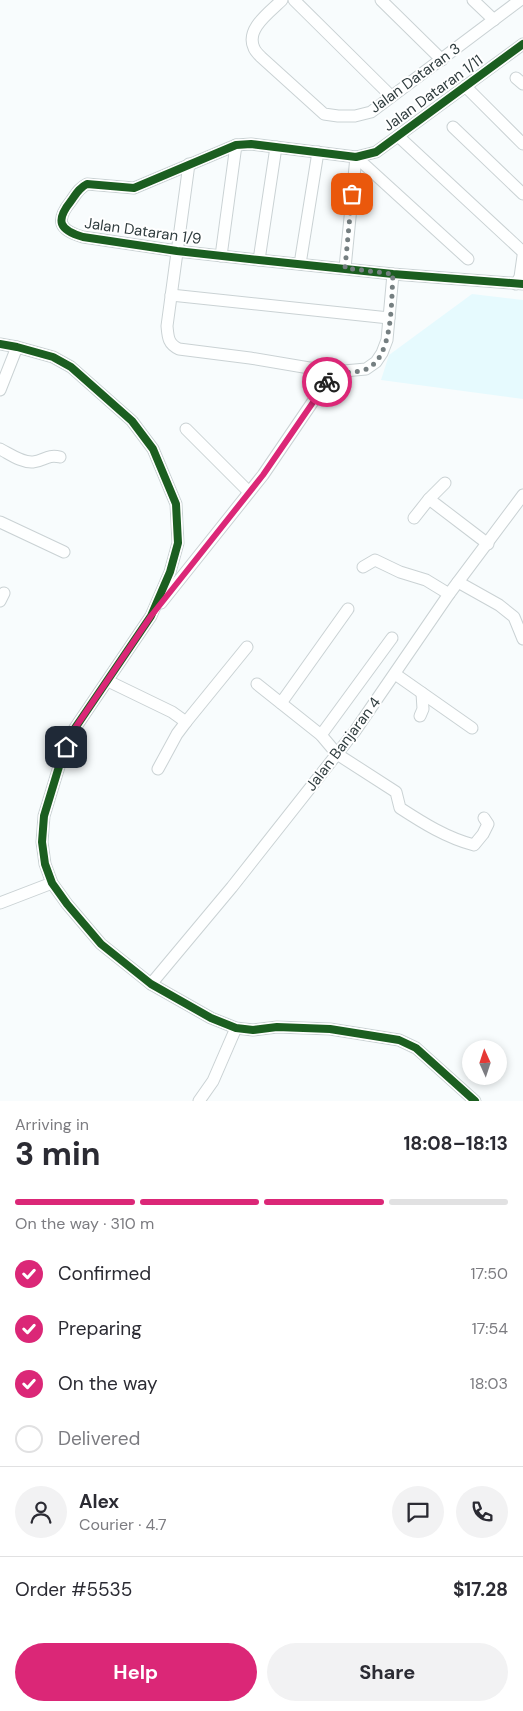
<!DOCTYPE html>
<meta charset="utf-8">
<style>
body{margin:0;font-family:"DM Sans",sans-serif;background:#f2f2f3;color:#2b2b33;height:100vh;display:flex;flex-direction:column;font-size:19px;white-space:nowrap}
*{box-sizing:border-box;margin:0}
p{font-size:16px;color:#7c7c81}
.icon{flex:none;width:28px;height:28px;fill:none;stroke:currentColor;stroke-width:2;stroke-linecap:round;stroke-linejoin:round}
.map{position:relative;height:1101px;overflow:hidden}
.panel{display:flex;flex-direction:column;background:#fff;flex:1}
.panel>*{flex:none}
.needle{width:32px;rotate:357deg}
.controls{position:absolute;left:462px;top:1040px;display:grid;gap:10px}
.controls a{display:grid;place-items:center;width:45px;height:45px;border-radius:50%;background:#fff;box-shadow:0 2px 8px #0003;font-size:25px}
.pin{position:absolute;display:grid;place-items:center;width:42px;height:42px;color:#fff;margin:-21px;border-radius:10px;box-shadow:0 2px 8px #0006}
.courier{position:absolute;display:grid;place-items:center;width:50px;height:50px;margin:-25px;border:4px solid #db2777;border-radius:50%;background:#fff;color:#222;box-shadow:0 1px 6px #0007}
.head em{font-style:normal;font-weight:700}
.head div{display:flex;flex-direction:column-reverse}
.head{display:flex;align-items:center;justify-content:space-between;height:85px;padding:0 15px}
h1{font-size:32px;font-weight:700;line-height:38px}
.bar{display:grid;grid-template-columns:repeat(4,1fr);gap:8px 5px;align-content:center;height:60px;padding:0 15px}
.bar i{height:6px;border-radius:4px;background:#e1e1e2}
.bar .current{background:#db2777}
.bar p{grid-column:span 4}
.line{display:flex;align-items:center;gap:12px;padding:0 15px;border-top:1px solid #e1e1e2}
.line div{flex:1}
.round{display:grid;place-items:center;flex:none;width:52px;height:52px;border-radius:26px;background:#f2f2f3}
ol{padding:0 15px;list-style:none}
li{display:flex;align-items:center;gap:15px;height:55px}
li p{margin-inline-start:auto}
li .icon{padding:5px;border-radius:50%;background:#db2777;color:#fff;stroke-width:4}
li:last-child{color:#7c7c81}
li i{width:28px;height:28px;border:2px solid #e1e1e2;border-radius:50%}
.cta{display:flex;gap:10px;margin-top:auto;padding:10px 15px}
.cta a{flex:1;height:58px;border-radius:30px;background:#db2777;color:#fff;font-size:20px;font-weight:700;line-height:58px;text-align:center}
.cta a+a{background:#f2f2f3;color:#2b2b33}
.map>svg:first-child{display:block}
.built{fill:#e6fafe}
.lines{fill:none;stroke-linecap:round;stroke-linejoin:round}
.minor-casing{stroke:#cad2d4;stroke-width:13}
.minor{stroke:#feffff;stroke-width:11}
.cycleway-casing{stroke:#fff;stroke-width:11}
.cycleway{stroke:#1b5e20;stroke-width:8}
.done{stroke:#757f81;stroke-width:5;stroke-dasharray:0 9}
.route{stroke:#db2777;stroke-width:6}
.labels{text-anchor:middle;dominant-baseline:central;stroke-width:4;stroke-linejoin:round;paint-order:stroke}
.street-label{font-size:15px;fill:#2f3c3e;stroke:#fff}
</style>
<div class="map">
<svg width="523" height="1101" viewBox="0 0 523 1101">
<rect width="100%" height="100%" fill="#f8fcfd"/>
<polygon class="built" points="472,294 523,300 523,399 381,380 389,355"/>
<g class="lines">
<g class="minor-casing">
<g id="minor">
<path d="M 282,0 C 270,12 245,29 254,48 C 255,51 259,55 261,57 L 324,114 L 338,116 L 355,116 L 371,112 L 520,0"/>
<polyline points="294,0 391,96"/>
<polyline points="381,0 442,60"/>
<polyline points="473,0 494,20"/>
<path d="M 523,44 L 376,152 L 356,157 L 251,144 L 236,145 L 134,188 L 87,184 C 79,188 76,194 71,201 C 55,221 59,230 83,237 L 177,251 L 259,260 L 393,274 L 523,284"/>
<polyline points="516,78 523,84"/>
<polyline points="465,86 523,144"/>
<polyline points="453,127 523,194"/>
<polyline points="398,136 523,252"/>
<polyline points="356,157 468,259"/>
<path d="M 189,164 L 167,326 C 168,337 168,344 179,349 L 250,358 L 333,372 L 366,369 L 376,362 L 382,353 L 387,340 L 393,274"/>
<polyline points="221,256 236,145"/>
<polyline points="259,260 276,147"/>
<polyline points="300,264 318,152"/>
<polyline points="345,268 356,157"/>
<polyline points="516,284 520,277 523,256"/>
<polyline points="171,295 389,318"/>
<polyline points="0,344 17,347 53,357 71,367 132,421 153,449 176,504 178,543 170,572 151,616 71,734 61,760 44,816 42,842 45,864 52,883 67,904 101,944 151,984 211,1018 236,1028 253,1030 277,1027 330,1029 399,1040 416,1048 475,1101"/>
<polyline points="0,390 17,347"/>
<polyline points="186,429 249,492"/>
<path d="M 0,449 C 10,454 22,463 33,462 C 44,461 47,454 60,457"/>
<polyline points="445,483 429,499 488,544"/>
<polyline points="414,518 429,499"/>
<polyline points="0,522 64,552"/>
<polyline points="363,567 375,560 400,572 426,580 449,594"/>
<polyline points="458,582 499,605 514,617 523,639"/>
<polyline points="0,601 4,593"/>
<polyline points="161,603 263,475 333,372"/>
<polyline points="395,674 472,728"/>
<polyline points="108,681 172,712 186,722 177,734 158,769"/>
<path d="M 257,684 L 321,735 L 337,754 L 396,792 L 400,808 C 423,823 447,838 474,845 L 483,834 L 488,824 L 484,818"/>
<polyline points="281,703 348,609"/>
<polyline points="420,716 423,709 422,693"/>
<polyline points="186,722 247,647"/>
<polyline points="321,735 392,638"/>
<polyline points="0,903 52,883"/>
<polyline points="151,984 232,887 355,731 449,594 523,495"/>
<polyline points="199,1101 213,1081 236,1028"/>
</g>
</g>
<use href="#minor" class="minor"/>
<g class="cycleway-casing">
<g id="cycleway">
<path d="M 523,44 L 376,152 L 356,157 L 251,144 L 236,145 L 134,188 L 87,184 C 79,188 76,194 71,201 C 55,221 59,230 83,237 L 177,251 L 259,260 L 393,274 L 523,284"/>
<polyline points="0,344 17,347 53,357 71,367 132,421 153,449 176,504 178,543 170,572 151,616 71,734 61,760 44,816 42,842 45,864 52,883 67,904 101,944 151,984 211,1018 236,1028 253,1030 277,1027 330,1029 399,1040 416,1048 475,1101"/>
</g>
</g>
<use href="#cycleway" class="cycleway"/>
</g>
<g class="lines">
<path class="done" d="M 327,382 L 333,372 C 343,372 354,373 364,370 C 394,360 391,300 393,274 L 345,268 L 352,194"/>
<polyline class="route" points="66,747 71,734 151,616 263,475 327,382"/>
</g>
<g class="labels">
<g class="street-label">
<text transform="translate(415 78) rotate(-36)">Jalan Dataran 3</text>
<text transform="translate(433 93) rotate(-36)">Jalan Dataran 1/11</text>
<text transform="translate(143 231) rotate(8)">Jalan Dataran 1/9</text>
<text transform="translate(343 744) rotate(-53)">Jalan Banjaran 4</text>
</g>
</g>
</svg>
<div class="controls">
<a><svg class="needle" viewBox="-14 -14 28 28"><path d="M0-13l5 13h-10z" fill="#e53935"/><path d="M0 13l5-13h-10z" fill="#7c7c81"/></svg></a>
</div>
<div class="pin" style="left:352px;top:194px;background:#ea580c"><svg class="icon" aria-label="bag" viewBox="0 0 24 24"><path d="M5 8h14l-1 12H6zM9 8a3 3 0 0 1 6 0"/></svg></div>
<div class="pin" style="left:66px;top:747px;background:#1f2937"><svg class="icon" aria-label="home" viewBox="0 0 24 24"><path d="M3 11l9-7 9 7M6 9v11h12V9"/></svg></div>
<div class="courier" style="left:327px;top:382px"><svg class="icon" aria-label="bike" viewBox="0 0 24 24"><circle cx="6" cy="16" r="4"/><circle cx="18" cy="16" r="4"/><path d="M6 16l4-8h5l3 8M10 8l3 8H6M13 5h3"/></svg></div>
</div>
<section class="panel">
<div class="head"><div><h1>3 min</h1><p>Arriving in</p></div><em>18:08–18:13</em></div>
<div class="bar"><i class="current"></i><i class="current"></i><i class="current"></i><i></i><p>On the way · 310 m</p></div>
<ol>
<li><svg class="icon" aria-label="check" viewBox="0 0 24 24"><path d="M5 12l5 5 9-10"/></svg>Confirmed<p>17:50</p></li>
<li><svg class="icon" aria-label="check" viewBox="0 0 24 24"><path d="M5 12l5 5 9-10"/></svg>Preparing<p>17:54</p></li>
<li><svg class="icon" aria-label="check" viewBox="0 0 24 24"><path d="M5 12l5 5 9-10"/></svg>On the way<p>18:03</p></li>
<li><i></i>Delivered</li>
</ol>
<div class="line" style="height:90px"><a class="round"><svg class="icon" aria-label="person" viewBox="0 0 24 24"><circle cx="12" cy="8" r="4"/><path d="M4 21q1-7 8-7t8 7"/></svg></a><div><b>Alex</b><p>Courier · 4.7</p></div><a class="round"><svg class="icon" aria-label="chat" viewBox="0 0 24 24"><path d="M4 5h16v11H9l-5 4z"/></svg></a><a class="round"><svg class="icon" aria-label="phone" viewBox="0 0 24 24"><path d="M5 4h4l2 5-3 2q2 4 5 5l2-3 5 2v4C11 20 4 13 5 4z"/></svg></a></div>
<div class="line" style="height:65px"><div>Order #5535</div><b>$17.28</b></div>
<div class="cta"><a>Help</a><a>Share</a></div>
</section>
